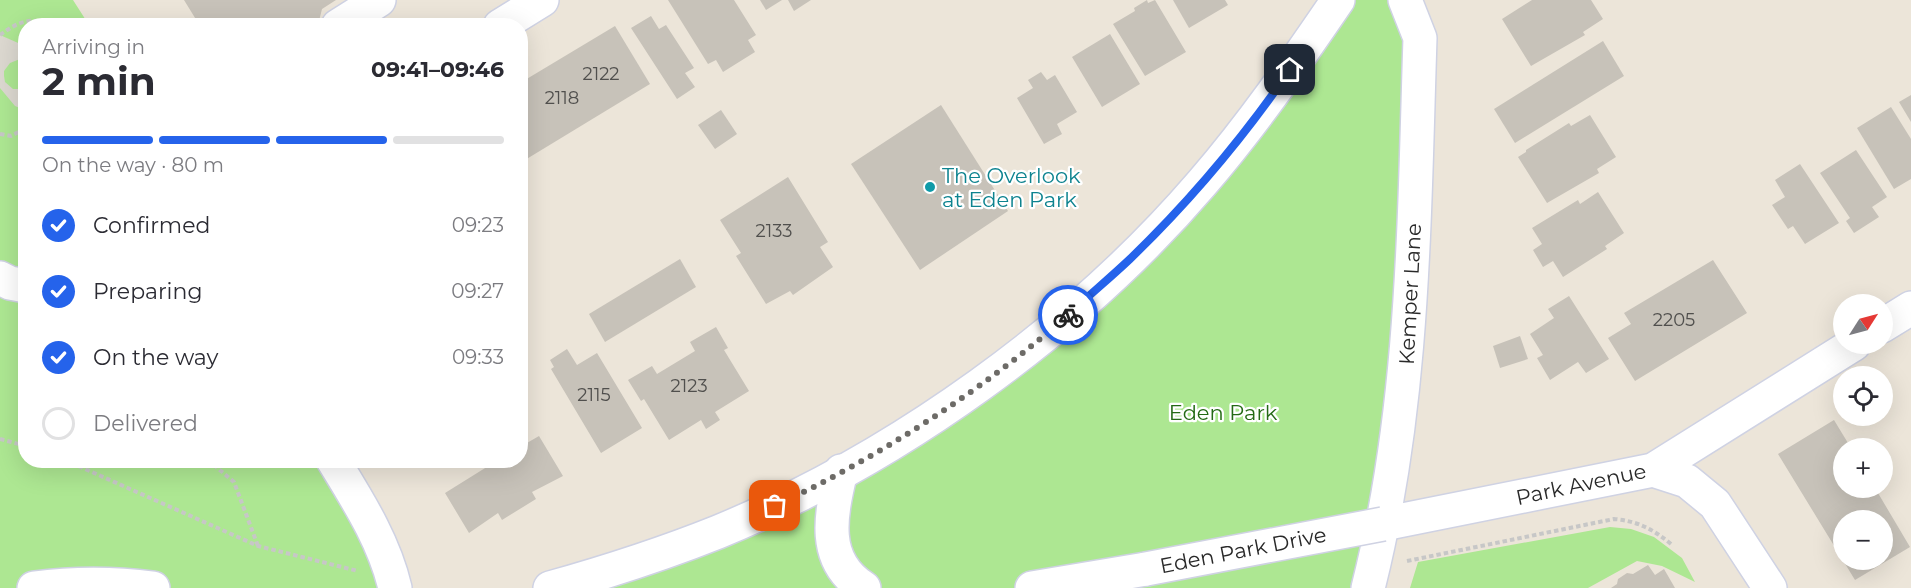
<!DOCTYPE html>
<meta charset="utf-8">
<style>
body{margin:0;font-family:Montserrat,sans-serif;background:#f2f2f3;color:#2b2b33;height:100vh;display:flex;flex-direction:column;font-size:22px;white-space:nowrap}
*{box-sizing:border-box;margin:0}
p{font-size:20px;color:#7c7c81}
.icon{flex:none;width:33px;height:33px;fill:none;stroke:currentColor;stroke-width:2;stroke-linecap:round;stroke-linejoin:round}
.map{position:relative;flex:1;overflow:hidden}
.drawer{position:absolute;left:18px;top:18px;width:510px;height:450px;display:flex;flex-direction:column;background:#fff;border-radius:24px;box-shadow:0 6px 24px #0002}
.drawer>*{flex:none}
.needle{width:39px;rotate:54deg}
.controls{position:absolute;left:1833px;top:294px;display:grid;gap:12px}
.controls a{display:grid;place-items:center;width:60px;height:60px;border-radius:50%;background:#fff;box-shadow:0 6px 24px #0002;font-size:30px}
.pin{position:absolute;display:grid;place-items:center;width:51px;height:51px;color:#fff;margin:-26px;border-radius:12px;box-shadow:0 3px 9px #0006}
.courier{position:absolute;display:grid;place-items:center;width:60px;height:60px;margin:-30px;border:4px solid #2563eb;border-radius:50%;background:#fff;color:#222;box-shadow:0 2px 8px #0007}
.headline em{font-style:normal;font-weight:700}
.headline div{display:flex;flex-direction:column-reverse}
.headline{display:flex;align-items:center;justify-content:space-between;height:102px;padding:0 24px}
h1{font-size:39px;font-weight:700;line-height:45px}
.bar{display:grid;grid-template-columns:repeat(4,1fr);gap:9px 6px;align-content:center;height:72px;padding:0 24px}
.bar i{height:8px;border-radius:4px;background:#e1e1e2}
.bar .current{background:#2563eb}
.bar p{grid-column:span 4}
ol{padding:0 24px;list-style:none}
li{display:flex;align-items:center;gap:18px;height:66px}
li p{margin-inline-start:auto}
li .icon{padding:6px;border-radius:50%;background:#2563eb;color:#fff;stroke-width:4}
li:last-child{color:#7c7c81}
li i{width:33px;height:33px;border:3px solid #e1e1e2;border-radius:50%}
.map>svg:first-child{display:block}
.green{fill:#ade792}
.plaza{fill:#dcd8d0}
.building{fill:#c7c2b9;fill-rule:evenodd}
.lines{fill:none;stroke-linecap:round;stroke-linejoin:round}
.minor-casing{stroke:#cfd2e3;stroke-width:36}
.path{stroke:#c7c7c7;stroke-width:4;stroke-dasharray:4.5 3;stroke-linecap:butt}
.minor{stroke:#fff;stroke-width:33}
.minor-bridge-casing{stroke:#cfd2e3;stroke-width:36;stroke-linecap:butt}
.minor-bridge{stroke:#fff;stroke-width:33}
.done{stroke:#6d6b67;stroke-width:6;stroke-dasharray:0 10.8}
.route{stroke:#2563eb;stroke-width:8}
.culture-dot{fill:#0f9aa8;stroke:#fff;stroke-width:2}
.labels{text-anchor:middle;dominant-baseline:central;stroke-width:4.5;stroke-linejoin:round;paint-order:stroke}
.number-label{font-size:18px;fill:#504f4d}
.culture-label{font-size:21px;fill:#0d838f;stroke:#fff;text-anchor:start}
.street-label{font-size:21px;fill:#292929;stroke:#fff}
.park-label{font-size:21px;fill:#246a15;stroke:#fff}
</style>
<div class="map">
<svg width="1911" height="588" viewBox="0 0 1911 588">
<rect width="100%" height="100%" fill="#ece5d9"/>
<g class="green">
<polygon points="0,0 73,0 89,25 26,26 26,460 333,461 395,588 0,588"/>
<polygon points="1338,0 1405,0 1420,38 1368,588 550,588 794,497 1130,259"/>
<polygon points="1610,527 1631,529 1654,537 1682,558 1695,582 1662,566 1637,561 1588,588 1410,588 1418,562"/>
</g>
<polygon class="plaza" points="0,35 25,46 25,61 20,59 10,63 4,71 4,76 5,82 13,89 25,89 25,110 15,106 0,88"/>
<g class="building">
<polygon points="184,0 336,0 322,9 319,21 322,26 200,26"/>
<polygon points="668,0 734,0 756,35 748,40 755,52 723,72 716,60 708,64"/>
<polygon points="760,0 782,0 766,10"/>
<polygon points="788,0 811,0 794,11"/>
<polygon points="1147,0 1148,3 1155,0 1186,52 1145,76 1113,24 1135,11 1134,8"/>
<polygon points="1173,0 1225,0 1228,5 1189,28"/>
<polygon points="1532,0 1591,0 1603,19 1583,32 1585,35 1531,66 1502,19"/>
<polygon points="651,16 659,29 666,25 694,68 685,73 695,87 677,99 631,28"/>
<polygon points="615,26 650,84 520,163 520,83"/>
<polygon points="1110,34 1140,84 1102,107 1072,57"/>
<polygon points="1603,41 1624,76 1515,143 1494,109"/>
<polygon points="1041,72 1047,80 1055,75 1077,112 1057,124 1062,134 1044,144 1017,98 1033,88 1028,80"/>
<polygon points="1911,95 1911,122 1899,102"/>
<polygon points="941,105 1008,211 920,270 851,164"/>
<polygon points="1891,107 1911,139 1911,179 1894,189 1857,128"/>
<polygon points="721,110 737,134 715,149 698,125"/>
<polygon points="1590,115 1616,157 1597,169 1599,173 1547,203 1518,157 1526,152 1526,150 1569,123 1571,126"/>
<polygon points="1856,150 1887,197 1872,207 1879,217 1854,233 1846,221 1850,218 1820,173"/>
<polygon points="1800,164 1839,223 1805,244 1793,226 1788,229 1772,205 1785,197 1775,180"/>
<polygon points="788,177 828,242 820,247 833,267 793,295 790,291 766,304 736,256 741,253 720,220"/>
<polygon points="1598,192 1624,233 1605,246 1607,249 1563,277 1553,261 1543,267 1533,250 1542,244 1532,228 1578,200 1580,204"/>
<polygon points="680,259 696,287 605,342 589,314"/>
<polygon points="1713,260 1747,313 1635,381 1608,338 1631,324 1624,313"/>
<polygon points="1569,296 1609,359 1586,373 1578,362 1550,380 1537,358 1543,355 1530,334 1554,318 1548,309"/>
<polygon points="716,327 728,348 724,350 749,391 715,412 720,420 706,429 701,420 669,440 644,399 641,401 628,380 652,366 657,374 695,351 690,342"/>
<polygon points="1520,336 1528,359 1500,368 1493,346"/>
<polygon points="567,349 577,365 597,353 642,428 601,453 551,369 554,367 550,360"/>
<path d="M 1834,420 L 1851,448 L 1844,448 L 1844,488 L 1875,488 L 1910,547 L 1855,580 L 1778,454 ZM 1844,520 L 1882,520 L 1882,560 L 1844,560 Z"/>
<polygon points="539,436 563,476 532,492 536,499 502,520 498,513 469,533 445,493 498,460 520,460 520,447"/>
<polygon points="1648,565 1655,575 1664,569 1675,588 1611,588 1617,584 1618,579 1627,573 1633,574"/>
</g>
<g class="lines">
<g class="minor-casing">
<g id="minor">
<polyline points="338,26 379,0"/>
<polyline points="500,26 542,0"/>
<polyline points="0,278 10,283 26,286"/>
<polyline points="1882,326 1911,308"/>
<path d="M 333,460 C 358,501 384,541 395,588"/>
<polyline points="1653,470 1687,481 1715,504 1770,588"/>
<path d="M 841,471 C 831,514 820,560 864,588"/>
<polyline points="1383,524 1653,470 1854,344"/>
<path d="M 34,588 C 74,583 113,583 153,588"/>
<path d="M 550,588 C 607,572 663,554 718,532 C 896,459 1077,329 1202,183 C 1252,125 1295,63 1338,0"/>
<polyline points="1032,588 1146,569"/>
<path d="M 1368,588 C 1414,407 1414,223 1420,38 L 1405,0"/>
</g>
</g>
<g class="path">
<path d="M 0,35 C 19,21 32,16 54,26"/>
<polyline points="0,134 11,136 26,128"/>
<polyline points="0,439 26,446"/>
<polyline points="65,460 258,546 358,571"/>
<polyline points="208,460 234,482 258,546"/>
<path d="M 1407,561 L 1614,519 C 1637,521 1653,529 1671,544"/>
</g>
<use href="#minor" class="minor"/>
<g class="minor-bridge-casing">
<polyline id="minor-bridge" points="1146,569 1383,524"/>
</g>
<use href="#minor-bridge" class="minor-bridge"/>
</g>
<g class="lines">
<path class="done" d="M 775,506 C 877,458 984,390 1068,315"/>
<path class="route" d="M 1068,315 C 1088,296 1110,278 1130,259 C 1189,202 1243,138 1290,70"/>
</g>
<circle class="culture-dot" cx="930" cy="187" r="6"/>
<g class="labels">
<g class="number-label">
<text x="601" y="74">2122</text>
<text x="562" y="98">2118</text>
<text x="774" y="231">2133</text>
<text x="1674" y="320">2205</text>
<text x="689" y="386">2123</text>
<text x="594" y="395">2115</text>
</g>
<g class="culture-label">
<text x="942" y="175">The Overlook<tspan x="942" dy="24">at Eden Park</tspan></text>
</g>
<g class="street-label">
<text transform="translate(1410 294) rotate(-87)">Kemper Lane</text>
<text transform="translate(1581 484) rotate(-12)">Park Avenue</text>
<text transform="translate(1243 550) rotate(-11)">Eden Park Drive</text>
</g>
<g class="park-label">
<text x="1223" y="412">Eden Park</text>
</g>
</g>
</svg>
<div class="controls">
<a><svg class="needle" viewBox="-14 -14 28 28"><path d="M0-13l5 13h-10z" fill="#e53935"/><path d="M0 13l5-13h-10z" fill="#7c7c81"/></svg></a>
<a><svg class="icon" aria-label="locate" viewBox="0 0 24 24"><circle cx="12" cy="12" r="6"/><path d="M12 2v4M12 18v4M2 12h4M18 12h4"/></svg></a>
<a>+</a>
<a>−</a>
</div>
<div class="pin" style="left:775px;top:506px;background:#ea580c"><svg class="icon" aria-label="bag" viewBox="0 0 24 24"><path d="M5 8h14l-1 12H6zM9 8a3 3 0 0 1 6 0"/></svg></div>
<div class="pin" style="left:1290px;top:70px;background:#1f2937"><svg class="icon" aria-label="home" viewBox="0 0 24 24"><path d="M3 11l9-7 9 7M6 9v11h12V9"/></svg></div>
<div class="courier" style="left:1068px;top:315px"><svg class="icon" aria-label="bike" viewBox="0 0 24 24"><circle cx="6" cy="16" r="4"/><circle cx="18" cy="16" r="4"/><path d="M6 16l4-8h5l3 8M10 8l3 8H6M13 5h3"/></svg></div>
<section class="drawer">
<div class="headline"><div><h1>2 min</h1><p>Arriving in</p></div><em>09:41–09:46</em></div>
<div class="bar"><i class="current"></i><i class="current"></i><i class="current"></i><i></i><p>On the way · 80 m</p></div>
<ol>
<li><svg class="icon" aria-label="check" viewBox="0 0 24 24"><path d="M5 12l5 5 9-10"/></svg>Confirmed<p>09:23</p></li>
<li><svg class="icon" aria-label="check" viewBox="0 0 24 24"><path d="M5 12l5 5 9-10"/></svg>Preparing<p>09:27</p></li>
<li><svg class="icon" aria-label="check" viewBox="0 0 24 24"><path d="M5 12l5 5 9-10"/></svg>On the way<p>09:33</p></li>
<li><i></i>Delivered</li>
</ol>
</section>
</div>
